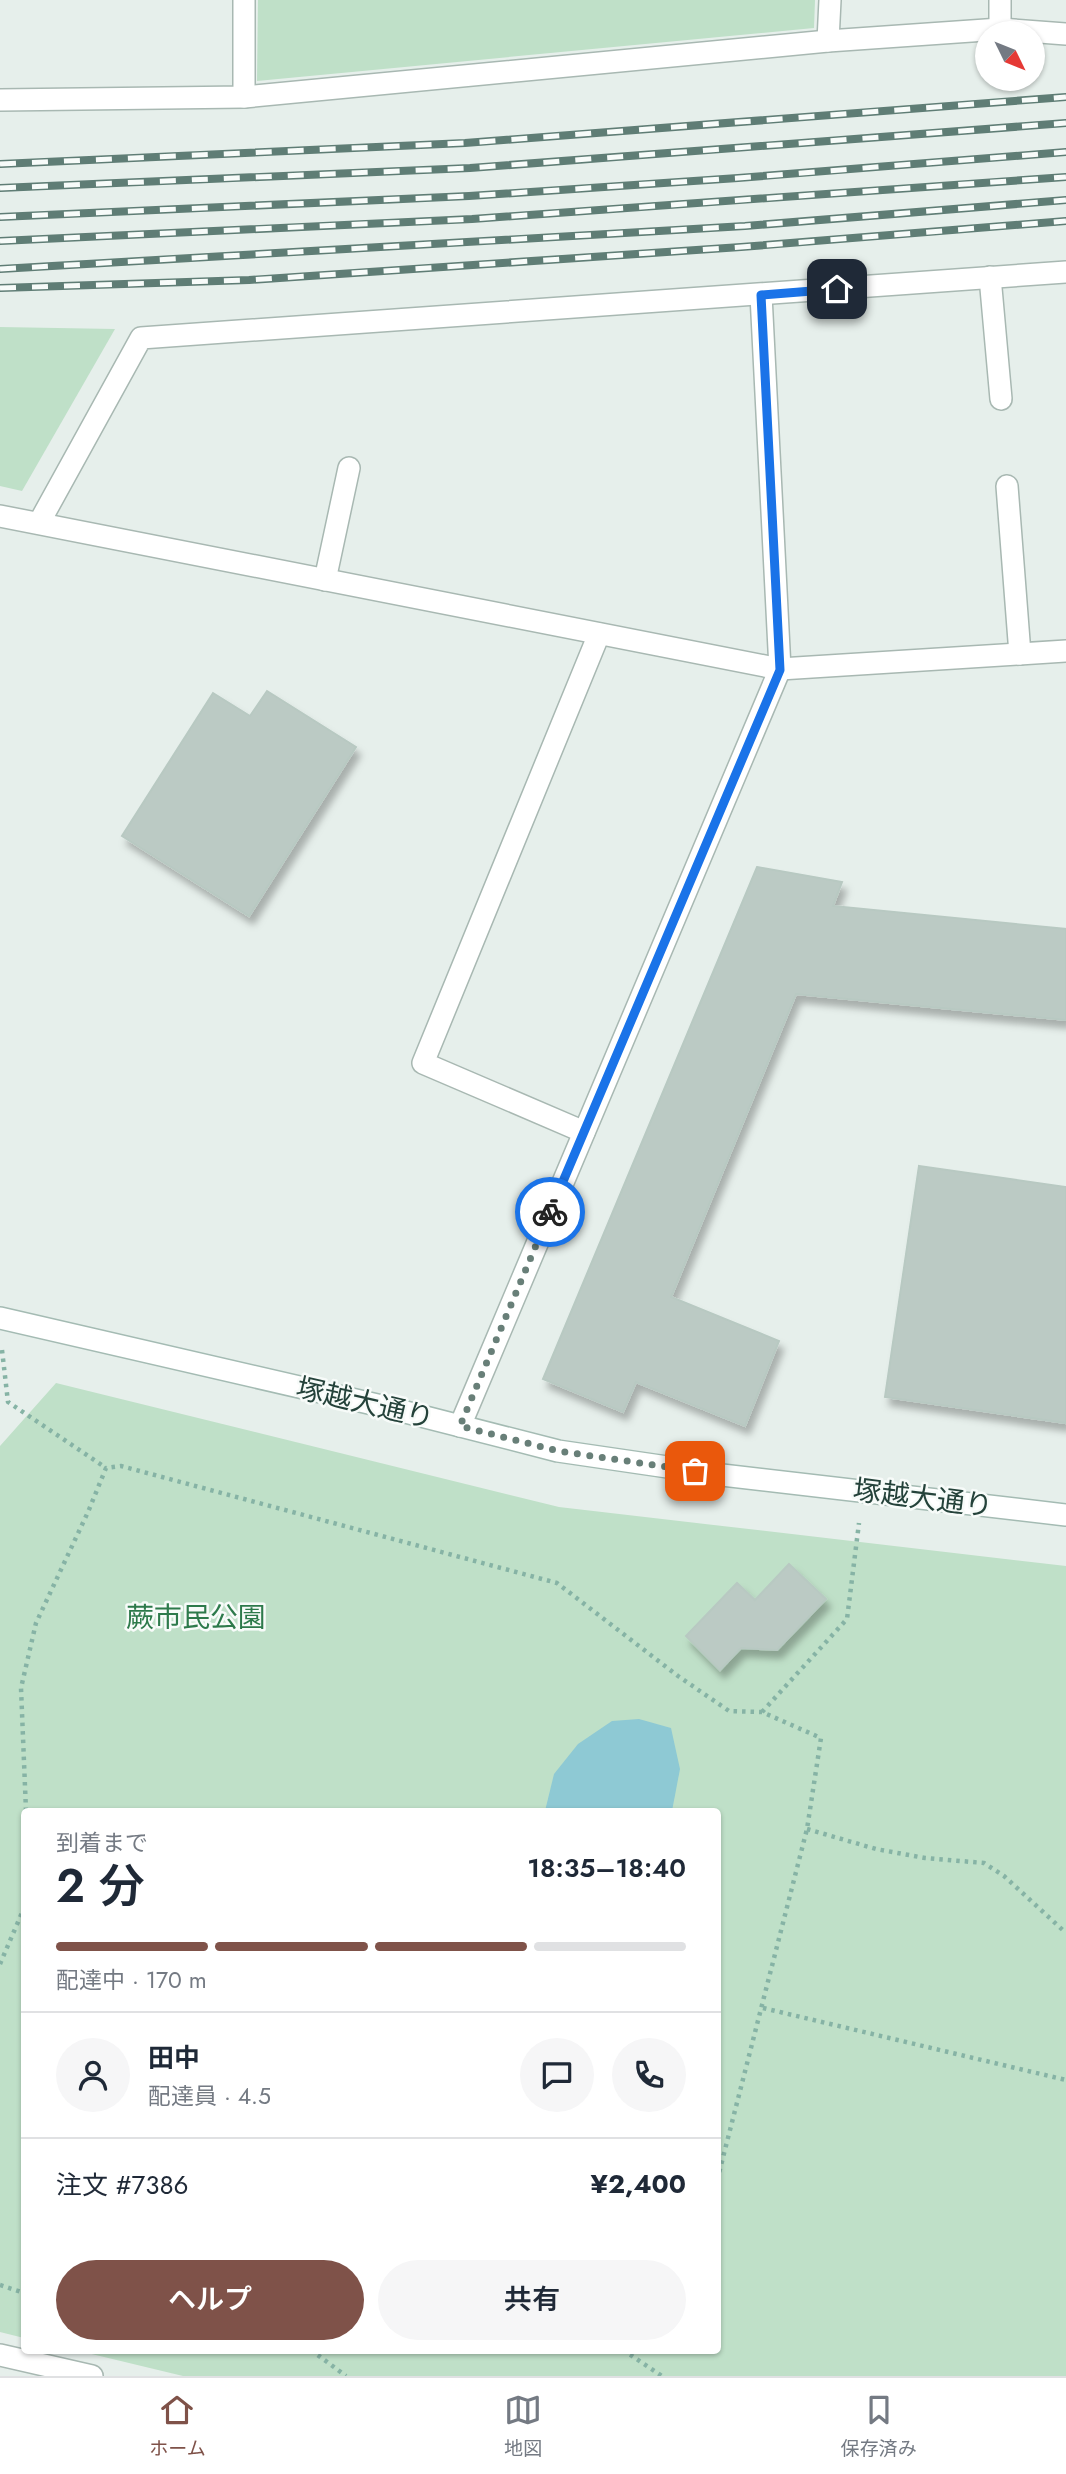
<!DOCTYPE html>
<html lang="ja">
<meta charset="utf-8">
<style>
body{margin:0;font-family:Jost,"Noto Sans JP",sans-serif;background:#f6f6f7;color:#1f2937;height:100vh;display:flex;flex-direction:column;font-size:26px;white-space:nowrap}
*{box-sizing:border-box;margin:0}
p{font-size:23px;color:#747a83}
.icon{flex:none;width:38px;height:38px;fill:none;stroke:currentColor;stroke-width:2;stroke-linecap:round;stroke-linejoin:round}
.map{position:relative;flex:1;overflow:hidden}
.sheet{position:absolute;left:21px;top:1808px;width:700px;height:546px;display:flex;flex-direction:column;background:#fff;border-radius:7px;box-shadow:0 2px 5px #0004}
.sheet>*{flex:none}
.needle{width:46px;rotate:133deg}
.tools{position:absolute;left:975px;top:21px;display:grid;gap:14px}
.tools a{display:grid;place-items:center;width:70px;height:70px;border-radius:50%;background:#fff;box-shadow:0 2px 5px #0004;font-size:35px}
.pin{position:absolute;display:grid;place-items:center;width:60px;height:60px;color:#fff;margin:-30px;border-radius:14px;box-shadow:0 4px 10px #0006}
.courier{position:absolute;display:grid;place-items:center;width:70px;height:70px;margin:-35px;border:5px solid #1a73e8;border-radius:50%;background:#fff;color:#222;box-shadow:0 2px 9px #0007}
.overview em{font-style:normal;font-weight:600}
.overview div{display:flex;flex-direction:column-reverse}
.overview{display:flex;align-items:center;justify-content:space-between;height:119px;padding:0 35px}
h1{font-size:46px;font-weight:600;line-height:52px}
.bar{display:grid;grid-template-columns:repeat(4,1fr);gap:10px 7px;align-content:center;height:84px;padding:0 35px}
.bar i{height:9px;border-radius:5px;background:#e0e1e3}
.bar .on{background:#7f5249}
.bar p{grid-column:span 4}
.line{display:flex;align-items:center;gap:18px;padding:0 35px;border-top:2px solid #e0e1e3}
.line div{flex:1}
.round{display:grid;place-items:center;flex:none;width:74px;height:74px;border-radius:37px;background:#f6f6f7}
.button{display:flex;gap:14px;margin-top:auto;padding:14px 35px}
.button a{flex:1;height:80px;border-radius:42px;background:#7f5249;color:#fff;font-size:28px;font-weight:600;line-height:80px;text-align:center}
.button a+a{background:#f6f6f7;color:#1f2937}
.menu{display:flex;justify-content:space-around;align-items:center;height:98px;border-top:2px solid #e0e1e3;background:#fff;font-size:19px;color:#747a83}
.menu a{display:grid;justify-items:center;gap:4px}
.menu .on{color:#7f5249}
.map>svg:first-child{display:block}
.green{fill:#bfe0c8}
.water{fill:#8ec9d4}
.building{fill:#bbcac4;stroke:#b8c9c2;stroke-width:2;filter:url(#shadow)}
.lines{fill:none;stroke-linecap:round;stroke-linejoin:round}
.lane-casing{stroke:#a8b8b2;stroke-width:24}
.street-casing{stroke:#a8b8b2;stroke-width:24}
.secondary-casing{stroke:#a4bbb3;stroke-width:24}
.path{stroke:#86b3a5;stroke-width:4.5;stroke-dasharray:3.5 5;stroke-linecap:butt}
.lane{stroke:#fff;stroke-width:21}
.street{stroke:#fff;stroke-width:21}
.secondary{stroke:#fff;stroke-width:21}
.rail-casing{stroke:#5f7d75;stroke-width:8}
.rail{stroke:#f7fbf9;stroke-width:5;stroke-dasharray:16;stroke-linecap:butt}
.done{stroke:#687f78;stroke-width:7;stroke-dasharray:0 12.6}
.route{stroke:#1a73e8;stroke-width:9}
.labels{text-anchor:middle;dominant-baseline:central;stroke-width:5;stroke-linejoin:round;paint-order:stroke}
.street-label{font-size:28px;fill:#24423a;stroke:#f7fbf9}
.park-label{font-size:28px;fill:#2d7a4b;stroke:#f7fbf9}
</style>
<div class="map">
<svg width="1066" height="2376" viewBox="0 0 1066 2376">
<defs>
<filter id="shadow"><feDropShadow dx="4.5" dy="8" stdDeviation="3.5" flood-color="#0004"/></filter>
</defs>
<rect width="100%" height="100%" fill="#e6efeb"/>
<g class="green">
<polygon points="258,0 815,0 814,28 257,81"/>
<polygon points="0,327 115,329 22,491 0,486"/>
<polygon points="56,1383 559,1507 1066,1566 1066,2376 183,2376 75,2350 718,2350 718,1811 24,1811 24,2338 0,2332 0,1446"/>
</g>
<polygon class="water" points="639,1719 671,1728 680,1769 672,1811 545,1811 554,1774 578,1744 612,1721"/>
<g class="building">
<polygon points="267,691 356,747 249,916 122,836 213,693 250,716"/>
<polygon points="757,867 842,882 833,906 1066,929 1066,1020 796,994 671,1297 779,1341 745,1426 636,1382 623,1412 543,1379"/>
<polygon points="919,1166 1066,1187 1066,1423 885,1397"/>
<polygon points="789,1564 826,1599 777,1650 741,1648 720,1670 686,1636 737,1583 755,1600"/>
</g>
<g class="lines">
<g class="lane-casing">
<g id="lane">
<polyline points="990,277 1001,399"/>
<polyline points="1007,486 1020,654"/>
</g>
</g>
<g class="street-casing">
<g id="street">
<polyline points="1000,0 1000,29"/>
<polyline points="828,41 830,0"/>
<polyline points="244,97 244,0"/>
<polyline points="0,100 244,97 828,41 1000,29 1066,34"/>
<polyline points="0,516 780,669 1066,651"/>
<polyline points="39,523 141,338 1066,272"/>
<polyline points="325,580 349,468"/>
<polyline points="584,1132 423,1063 599,634"/>
<polyline points="460,1426 780,669 761,295"/>
<polyline points="0,2355 92,2376"/>
</g>
</g>
<g class="secondary-casing">
<polyline id="secondary" points="0,1318 386,1407 558,1451 722,1475 1066,1515"/>
</g>
<g class="path">
<polyline points="2,1350 8,1402 106,1468"/>
<polyline points="762,1712 847,1619 859,1523"/>
<polyline points="26,1811 21,1688 36,1623 88,1512 106,1468 121,1466 557,1583 678,1676 729,1711 762,1712 821,1738 807,1829 718,2177"/>
<polyline points="807,1829 876,1849 925,1858 984,1863 1004,1876 1066,1933"/>
<polyline points="0,1964 24,1908"/>
<polyline points="763,2008 1066,2080"/>
<polyline points="0,2285 24,2293"/>
<polyline points="311,2350 346,2376"/>
<polyline points="623,2350 662,2376"/>
</g>
<use href="#lane" class="lane"/>
<use href="#street" class="street"/>
<use href="#secondary" class="secondary"/>
<g class="rail-casing">
<g id="rail">
<polyline points="0,164 465,143 1066,97"/>
<polyline points="0,188 470,168 1066,123"/>
<polyline points="0,217 469,196 738,178 1066,152"/>
<polyline points="0,241 472,219 1066,177"/>
<polyline points="0,269 745,226 1066,200"/>
<polyline points="0,288 249,280 741,247 1066,221"/>
</g>
</g>
<use href="#rail" class="rail"/>
</g>
<g class="lines">
<polyline class="done" points="550,1212 460,1426 558,1451 695,1471"/>
<polyline class="route" points="550,1212 780,670 761,295 837,289"/>
</g>
<g class="labels">
<g class="street-label">
<text transform="translate(365 1403) rotate(13)">塚越大通り</text>
<text transform="translate(923 1498) rotate(7)">塚越大通り</text>
</g>
<g class="park-label">
<text x="196" y="1617">蕨市民公園</text>
</g>
</g>
</svg>
<div class="tools">
<a><svg class="needle" viewBox="-14 -14 28 28"><path d="M0-13l5 13h-10z" fill="#e53935"/><path d="M0 13l5-13h-10z" fill="#747a83"/></svg></a>
</div>
<div class="pin" style="left:695px;top:1471px;background:#ea580c"><svg class="icon" aria-label="bag" viewBox="0 0 24 24"><path d="M5 8h14l-1 12H6zM9 8a3 3 0 0 1 6 0"/></svg></div>
<div class="pin" style="left:837px;top:289px;background:#1f2937"><svg class="icon" aria-label="home" viewBox="0 0 24 24"><path d="M3 11l9-7 9 7M6 9v11h12V9"/></svg></div>
<div class="courier" style="left:550px;top:1212px"><svg class="icon" aria-label="bike" viewBox="0 0 24 24"><circle cx="6" cy="16" r="4"/><circle cx="18" cy="16" r="4"/><path d="M6 16l4-8h5l3 8M10 8l3 8H6M13 5h3"/></svg></div>
<section class="sheet">
<div class="overview"><div><h1>2 分</h1><p>到着まで</p></div><em>18:35–18:40</em></div>
<div class="bar"><i class="on"></i><i class="on"></i><i class="on"></i><i></i><p>配達中 · 170 m</p></div>
<div class="line" style="height:126px"><a class="round"><svg class="icon" aria-label="person" viewBox="0 0 24 24"><circle cx="12" cy="8" r="4"/><path d="M4 21q1-7 8-7t8 7"/></svg></a><div><b>田中</b><p>配達員 · 4.5</p></div><a class="round"><svg class="icon" aria-label="chat" viewBox="0 0 24 24"><path d="M4 5h16v11H9l-5 4z"/></svg></a><a class="round"><svg class="icon" aria-label="phone" viewBox="0 0 24 24"><path d="M5 4h4l2 5-3 2q2 4 5 5l2-3 5 2v4C11 20 4 13 5 4z"/></svg></a></div>
<div class="line" style="height:91px"><div>注文 #7386</div><b>¥2,400</b></div>
<div class="button"><a>ヘルプ</a><a>共有</a></div>
</section>
</div>
<nav class="menu">
<a class="on"><svg class="icon" aria-label="home" viewBox="0 0 24 24"><path d="M3 11l9-7 9 7M6 9v11h12V9"/></svg>ホーム</a>
<a><svg class="icon" aria-label="map" viewBox="0 0 24 24"><path d="M3 6l6-2 6 2 6-2v14l-6 2-6-2-6 2zM9 4v14M15 6v14"/></svg>地図</a>
<a><svg class="icon" aria-label="saved" viewBox="0 0 24 24"><path d="M7 4h10v16l-5-4-5 4z"/></svg>保存済み</a>
</nav>
